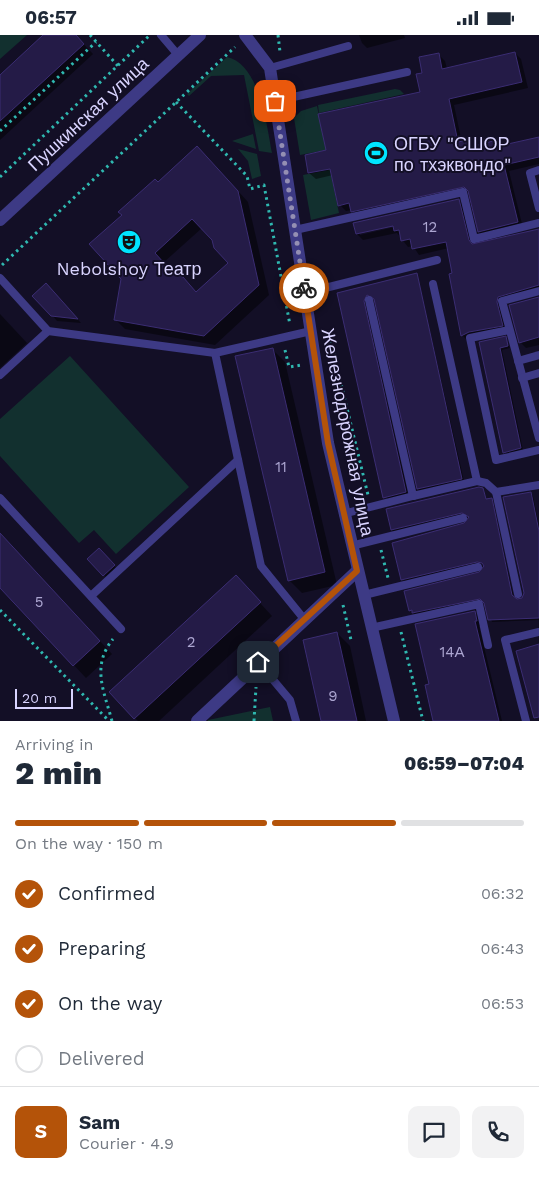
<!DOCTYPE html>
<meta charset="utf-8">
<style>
body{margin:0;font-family:"Work Sans",sans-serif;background:#f2f2f3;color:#1f2937;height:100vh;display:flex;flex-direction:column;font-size:19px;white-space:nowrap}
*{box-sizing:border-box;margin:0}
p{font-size:16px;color:#747a83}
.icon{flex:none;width:28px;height:28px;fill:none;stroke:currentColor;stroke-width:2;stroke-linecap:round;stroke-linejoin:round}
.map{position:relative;height:686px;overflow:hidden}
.side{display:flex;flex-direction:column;background:#fff;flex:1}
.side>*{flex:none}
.scale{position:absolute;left:15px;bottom:12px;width:58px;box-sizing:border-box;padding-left:5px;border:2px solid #d9d4ff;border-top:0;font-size:14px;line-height:18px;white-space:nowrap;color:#d9d4ff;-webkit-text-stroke:4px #130f26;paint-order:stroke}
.pin{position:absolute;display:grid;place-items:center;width:42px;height:42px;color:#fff;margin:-21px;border-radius:10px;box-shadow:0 2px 8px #0006}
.courier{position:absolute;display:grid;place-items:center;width:50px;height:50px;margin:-25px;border:4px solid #b45309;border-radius:50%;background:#fff;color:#222;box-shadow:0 1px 6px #0007}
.summary em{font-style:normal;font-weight:800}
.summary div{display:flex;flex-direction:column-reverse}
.summary{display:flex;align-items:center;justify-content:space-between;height:85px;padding:0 15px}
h1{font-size:32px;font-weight:800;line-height:38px}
.bar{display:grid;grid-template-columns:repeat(4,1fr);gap:8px 5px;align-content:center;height:60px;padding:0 15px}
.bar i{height:6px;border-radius:4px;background:#e0e1e3}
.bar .active{background:#b45309}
.bar p{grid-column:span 4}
.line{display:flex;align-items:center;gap:12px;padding:0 15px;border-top:1px solid #e0e1e3}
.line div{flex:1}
.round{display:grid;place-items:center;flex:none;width:52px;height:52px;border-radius:10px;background:#f2f2f3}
ol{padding:0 15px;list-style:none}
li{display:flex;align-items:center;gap:15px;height:55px}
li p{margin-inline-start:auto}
li .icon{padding:5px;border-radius:50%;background:#b45309;color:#fff;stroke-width:4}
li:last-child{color:#747a83}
li i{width:28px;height:28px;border:2px solid #e0e1e3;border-radius:50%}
.status{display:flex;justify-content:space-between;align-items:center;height:35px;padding:0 25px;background:#fff;direction:ltr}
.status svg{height:14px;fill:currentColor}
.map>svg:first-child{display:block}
.green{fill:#12302f}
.shadow{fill:#0007;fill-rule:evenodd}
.building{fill:#241b47;stroke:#3b2d73;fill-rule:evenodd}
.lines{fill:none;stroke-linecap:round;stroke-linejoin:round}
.path{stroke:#2fb8b0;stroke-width:3;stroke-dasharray:2.5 4;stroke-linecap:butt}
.lane{stroke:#3d3a85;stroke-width:8}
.street{stroke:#3d3a85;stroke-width:12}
.done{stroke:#948fb3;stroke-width:5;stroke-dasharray:0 9}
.route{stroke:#b45309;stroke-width:6}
.labels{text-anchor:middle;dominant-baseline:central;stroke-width:4;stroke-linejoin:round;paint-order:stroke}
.number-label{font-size:15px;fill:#aca6d1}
.street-label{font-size:18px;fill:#d9d4ff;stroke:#130f26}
.poi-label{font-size:18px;fill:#d9d4ff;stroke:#130f26;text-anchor:start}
</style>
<div class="status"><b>06:57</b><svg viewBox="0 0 49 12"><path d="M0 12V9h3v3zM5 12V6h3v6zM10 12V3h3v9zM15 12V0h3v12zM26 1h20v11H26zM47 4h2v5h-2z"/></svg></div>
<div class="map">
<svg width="539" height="686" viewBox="0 0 539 686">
<rect width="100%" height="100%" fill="#130f26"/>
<g class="green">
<polygon points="0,0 27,0 0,24"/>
<path d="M 227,22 C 260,29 267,92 272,118 L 259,116 L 244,40 L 211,41 L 189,61 L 187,59 Z"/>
<polygon points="395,54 400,55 404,59 319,78 318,70"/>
<polygon points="317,71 326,115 300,120 294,83 301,76"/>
<polygon points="253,99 256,114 232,106"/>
<polygon points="238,114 257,119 261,141 252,144 248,126"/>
<polygon points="330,135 339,178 311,185 303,140"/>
<polygon points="70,321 189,452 116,519 94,495 79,508 0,421 0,384"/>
<polygon points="270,672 273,686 208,686 208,685"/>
</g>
<g class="shadow">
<polygon points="45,0 75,0 93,19 0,105 0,42"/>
<polygon points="359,0 404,0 405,3 367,13 362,8"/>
<polygon points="515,18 521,24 528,53 454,70 462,108 467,106 473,112 497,106 502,111 539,103 539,129 509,136 523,193 485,203 479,197 470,157 358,182 352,175 346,176 340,170 333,140 316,144 309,138 328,116 421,58 423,39 439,20 445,26 447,34"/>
<path d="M 207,122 L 248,167 L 269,260 L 215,310 L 125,294 L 116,285 L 158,148 ZM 202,193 L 229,228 L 196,258 L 163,228 Z"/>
<path d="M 458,165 L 465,171 L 475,211 L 539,195 L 539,258 L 504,268 L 502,274 L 508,296 L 475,303 L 469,307 L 463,301 L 450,240 L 454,239 L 449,213 L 419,220 L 413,211 L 408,212 L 397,198 L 363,205 L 357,199 L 355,189 ZM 399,189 L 399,191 L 360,200 L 360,197 Z"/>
<polygon points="417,239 464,446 421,456 418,454 376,264 370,261 365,269 408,459 387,464 338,259"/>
<polygon points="51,255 81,288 57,286 52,280"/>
<polygon points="539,263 539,310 526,313 520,307"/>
<polygon points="0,279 27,308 0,333"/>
<polygon points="505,303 510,313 502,315 523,415 506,419 481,308"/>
<polygon points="272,314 285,327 337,550 302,558 289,545"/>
<polygon points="483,454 487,465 493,467 514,564 520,566 525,558 530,458 533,461 539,491 539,585 492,587 486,568 481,565 416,580 410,575 480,539 484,531 480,528 405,547 403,544 465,490 470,482 465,479 394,497 392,495"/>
<polygon points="0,499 112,619 86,643 0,551"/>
<polygon points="99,515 116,533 106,542 89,524"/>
<polygon points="248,555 272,581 159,686 138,686 111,658"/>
<polygon points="474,577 479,582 481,591 479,591 502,686 434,686 430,650"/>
<polygon points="337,598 350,611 366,686 322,686"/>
</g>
<g class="building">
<polygon points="43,0 76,0 84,9 0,86 0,40"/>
<polygon points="515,17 522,47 449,64 458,107 468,105 470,112 497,105 499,111 539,102 539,122 504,130 518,187 478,197 468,156 464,152 351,177 349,168 338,171 330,134 308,138 305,120 326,115 318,79 420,57 416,39 422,38 419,22 439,18 442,34"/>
<path d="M 197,111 L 238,156 L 259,250 L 204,301 L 114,285 L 121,244 L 89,209 L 122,180 L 118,177 L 155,144 L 158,147 ZM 192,184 L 212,205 L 214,213 L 228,228 L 196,257 L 183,242 L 174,239 L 155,218 Z"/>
<polygon points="459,164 469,205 472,209 539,194 539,250 498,262 497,267 503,291 469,297 461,301 449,239 452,238 446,207 412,214 410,204 401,206 399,195 394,196 393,191 356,199 353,188"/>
<polygon points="417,238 462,444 417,454 374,264 367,260 364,266 406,457 383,463 337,258"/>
<polygon points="46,248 78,284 51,281 32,261"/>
<polygon points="539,262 539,302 519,308 509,270"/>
<polygon points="506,301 508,311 500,313 521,413 503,418 479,307"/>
<polygon points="273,313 325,537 288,546 235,321"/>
<polygon points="479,452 483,453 486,464 492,463 512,560 517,564 522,563 524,558 503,462 531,457 539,496 539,583 488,585 484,568 480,564 412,578 412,575 409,576 404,556 479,537 484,531 482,528 477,527 401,545 392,508 464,488 469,482 462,478 391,495 386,474"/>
<polygon points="0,498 100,606 73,631 0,553"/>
<polygon points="99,513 115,530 103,541 87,524"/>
<polygon points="236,540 261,567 134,684 109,657"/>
<polygon points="475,576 477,586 475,586 499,686 433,686 425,650 429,649 415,589"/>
<polygon points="337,597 357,686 321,686 303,605"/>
<polygon points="539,609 539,682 534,683 516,616"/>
</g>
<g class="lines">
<g class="path">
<polyline points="90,0 118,31"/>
<polyline points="278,0 280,17"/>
<polyline points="176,67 247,141 250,154 264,150 290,290"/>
<polyline points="0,96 96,7"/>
<polyline points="0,142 150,0"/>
<polyline points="2,230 235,12"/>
<polyline points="329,299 368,460"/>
<polyline points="285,315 289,332 302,330"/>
<polyline points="381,515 388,543"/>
<polyline points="343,570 351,605"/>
<polyline points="0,575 109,686"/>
<polyline points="401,597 423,686"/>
<path d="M 112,686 C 104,656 91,631 113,604"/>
<polyline points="254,686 256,652"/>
</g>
<g class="lane">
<polyline points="161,0 178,20"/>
<polyline points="270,33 348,11"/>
<polyline points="275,66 407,37"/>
<polyline points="539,135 530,138 539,173"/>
<polyline points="295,195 463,157 474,204 539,188"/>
<polyline points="0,243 48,296 215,318"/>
<polyline points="433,249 477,446"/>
<polyline points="539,256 502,266 539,403"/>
<polyline points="305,258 437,225"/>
<polyline points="369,265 413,461 477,446 486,448 496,457 539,450"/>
<polyline points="509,295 470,303 496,425 539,415"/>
<polyline points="518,326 539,320"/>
<polyline points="0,340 48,296"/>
<polyline points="522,343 539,338"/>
<polyline points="496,457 518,559"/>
<polyline points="0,463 121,594"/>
<polyline points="343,479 413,461"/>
<polyline points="351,511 463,483"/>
<polyline points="364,560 478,532"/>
<polyline points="91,561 238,425"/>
<polyline points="304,584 261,531 215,318 311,296"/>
<polyline points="371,593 479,569 488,610"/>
<polyline points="258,627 290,665 296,686"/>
<polyline points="526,686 505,605 539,597"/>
</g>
<g class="street">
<polyline points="245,0 270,33 328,408 394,686"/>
<polyline points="0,185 200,0"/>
<polyline points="197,686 357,536"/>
</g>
</g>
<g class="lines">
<polyline class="done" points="275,66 304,253"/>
<polyline class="route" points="258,627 357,536 328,408 304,253"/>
</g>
<defs>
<g id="stadium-disc" transform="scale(1.25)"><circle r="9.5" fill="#00e5ff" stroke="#130f26"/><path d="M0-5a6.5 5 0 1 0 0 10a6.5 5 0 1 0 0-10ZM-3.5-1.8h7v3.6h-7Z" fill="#111"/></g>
<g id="theatre-disc" transform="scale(1.25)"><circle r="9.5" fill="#00e5ff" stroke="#130f26"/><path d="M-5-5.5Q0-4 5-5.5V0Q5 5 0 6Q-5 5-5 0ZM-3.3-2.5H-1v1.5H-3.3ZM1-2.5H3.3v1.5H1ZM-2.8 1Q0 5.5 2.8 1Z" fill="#111"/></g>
</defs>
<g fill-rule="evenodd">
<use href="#stadium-disc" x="376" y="118"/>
<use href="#theatre-disc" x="129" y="207"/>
</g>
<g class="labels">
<g class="number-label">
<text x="430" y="192">12</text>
<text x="281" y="432">11</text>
<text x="39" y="567">5</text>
<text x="191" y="607">2</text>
<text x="452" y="617">14А</text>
<text x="333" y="661">9</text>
</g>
<g class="street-label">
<text transform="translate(88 79) rotate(-43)">Пушкинская улица</text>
<text transform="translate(348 397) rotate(79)">Железнодорожная улица</text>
</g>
<g class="poi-label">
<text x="394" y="108">ОГБУ "СШОР<tspan x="394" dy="21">по тхэквондо"</tspan></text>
<text x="129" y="233" text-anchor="middle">Nebolshoy Театр</text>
</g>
</g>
</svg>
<div class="scale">20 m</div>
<div class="pin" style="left:275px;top:66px;background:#ea580c"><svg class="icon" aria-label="bag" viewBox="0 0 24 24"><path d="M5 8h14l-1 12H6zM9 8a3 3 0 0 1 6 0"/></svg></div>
<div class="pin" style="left:258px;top:627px;background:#1f2937"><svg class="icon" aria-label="home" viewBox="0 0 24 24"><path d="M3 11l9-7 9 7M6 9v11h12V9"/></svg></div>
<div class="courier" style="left:304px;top:253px"><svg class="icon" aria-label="bike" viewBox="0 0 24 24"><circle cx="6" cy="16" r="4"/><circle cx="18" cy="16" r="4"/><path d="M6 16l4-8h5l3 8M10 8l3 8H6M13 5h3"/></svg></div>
</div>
<section class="side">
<div class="summary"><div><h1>2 min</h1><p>Arriving in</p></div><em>06:59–07:04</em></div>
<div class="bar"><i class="active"></i><i class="active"></i><i class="active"></i><i></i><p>On the way · 150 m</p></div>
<ol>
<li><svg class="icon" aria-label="check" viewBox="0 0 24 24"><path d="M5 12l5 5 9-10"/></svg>Confirmed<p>06:32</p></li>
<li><svg class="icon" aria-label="check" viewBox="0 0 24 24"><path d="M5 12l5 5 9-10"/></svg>Preparing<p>06:43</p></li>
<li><svg class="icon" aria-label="check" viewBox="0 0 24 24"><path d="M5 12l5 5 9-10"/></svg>On the way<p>06:53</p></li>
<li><i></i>Delivered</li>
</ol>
<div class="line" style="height:90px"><b class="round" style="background:#b45309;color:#fff">S</b><div><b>Sam</b><p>Courier · 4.9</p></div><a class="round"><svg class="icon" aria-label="chat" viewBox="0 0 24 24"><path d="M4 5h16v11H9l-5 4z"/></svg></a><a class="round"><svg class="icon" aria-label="phone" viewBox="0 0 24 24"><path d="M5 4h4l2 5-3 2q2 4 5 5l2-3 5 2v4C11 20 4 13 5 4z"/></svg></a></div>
</section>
